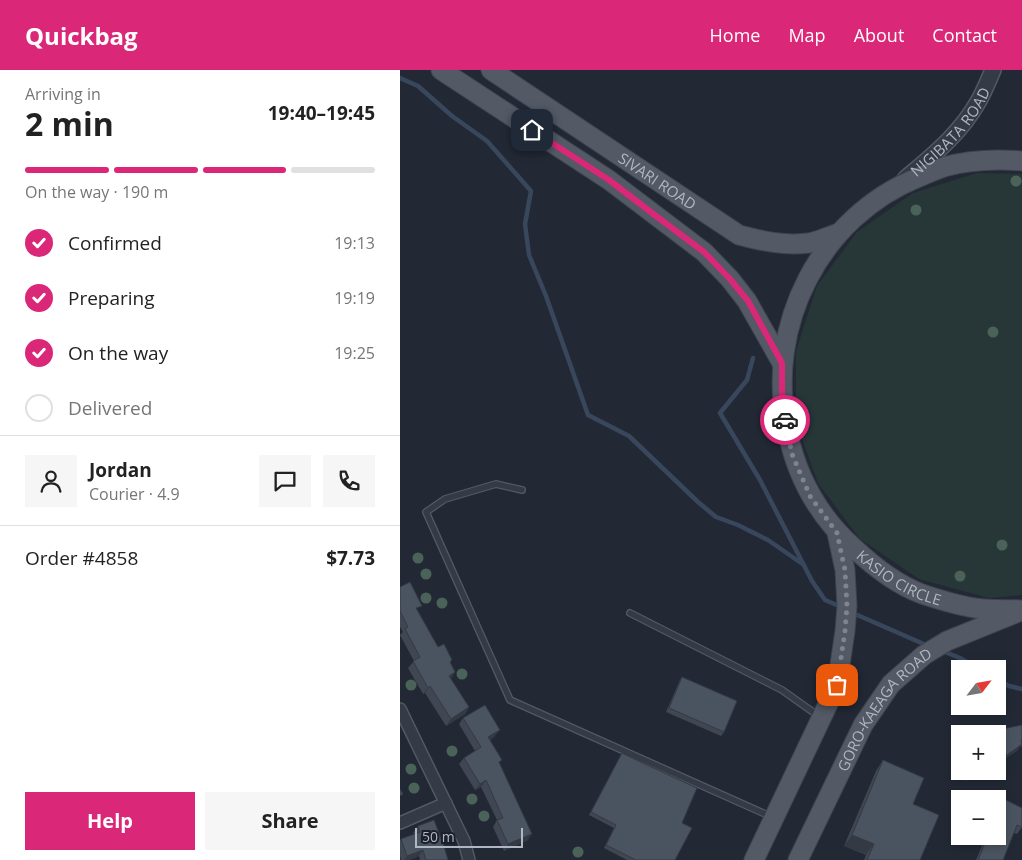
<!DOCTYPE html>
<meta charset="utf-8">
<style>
body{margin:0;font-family:"Open Sans",sans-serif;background:#f6f6f6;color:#222;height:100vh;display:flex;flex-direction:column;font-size:19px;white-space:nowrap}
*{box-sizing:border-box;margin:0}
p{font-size:16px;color:#767676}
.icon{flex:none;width:28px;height:28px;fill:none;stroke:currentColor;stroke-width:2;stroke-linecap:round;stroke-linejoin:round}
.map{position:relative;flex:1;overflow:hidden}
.panel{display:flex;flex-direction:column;background:#fff;width:400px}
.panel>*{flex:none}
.needle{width:32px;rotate:59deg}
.tools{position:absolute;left:551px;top:590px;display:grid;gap:10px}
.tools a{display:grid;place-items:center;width:55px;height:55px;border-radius:0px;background:#fff;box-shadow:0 2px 8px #0003;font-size:25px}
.scale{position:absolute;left:15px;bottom:12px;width:108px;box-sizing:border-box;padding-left:5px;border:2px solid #b0b6c2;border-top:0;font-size:14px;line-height:18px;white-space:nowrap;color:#b0b6c2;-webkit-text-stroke:4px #1b202a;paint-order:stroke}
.pin{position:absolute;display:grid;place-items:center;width:42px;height:42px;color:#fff;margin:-21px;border-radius:10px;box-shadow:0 2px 8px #0006}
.courier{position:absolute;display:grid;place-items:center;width:50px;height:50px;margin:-25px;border:4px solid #db2777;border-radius:50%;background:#fff;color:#222;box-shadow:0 1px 6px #0007}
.summary em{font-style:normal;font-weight:700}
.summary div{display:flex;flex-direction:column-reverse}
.summary{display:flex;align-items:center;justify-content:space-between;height:85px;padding:0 25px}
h1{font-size:32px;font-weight:700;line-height:38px}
.bar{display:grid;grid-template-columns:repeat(4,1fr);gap:8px 5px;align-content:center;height:60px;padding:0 25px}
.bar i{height:6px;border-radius:4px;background:#e0e0e0}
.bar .on{background:#db2777}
.bar p{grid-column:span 4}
.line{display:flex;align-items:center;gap:12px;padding:0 25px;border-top:1px solid #e0e0e0}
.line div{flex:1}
.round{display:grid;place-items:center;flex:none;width:52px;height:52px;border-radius:0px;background:#f6f6f6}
ol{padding:0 25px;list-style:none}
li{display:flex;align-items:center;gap:15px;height:55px}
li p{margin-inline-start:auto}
li .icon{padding:5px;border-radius:50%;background:#db2777;color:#fff;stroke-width:4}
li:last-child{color:#767676}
li i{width:28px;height:28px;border:2px solid #e0e0e0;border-radius:50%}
.primary-button{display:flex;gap:10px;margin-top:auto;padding:10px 25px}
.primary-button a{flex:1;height:58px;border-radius:0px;background:#db2777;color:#fff;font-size:20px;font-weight:700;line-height:58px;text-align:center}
.primary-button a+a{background:#f6f6f6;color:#222}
header{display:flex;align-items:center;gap:30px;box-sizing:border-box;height:70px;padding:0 25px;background:#db2777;color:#fff}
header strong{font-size:24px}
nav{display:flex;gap:28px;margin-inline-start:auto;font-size:18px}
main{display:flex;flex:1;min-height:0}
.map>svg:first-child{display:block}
.green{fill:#273738}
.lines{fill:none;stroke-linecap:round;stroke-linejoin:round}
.stream{stroke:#39475d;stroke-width:4.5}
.service-casing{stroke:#535963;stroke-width:8}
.minor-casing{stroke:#535963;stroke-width:14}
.tertiary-casing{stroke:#535963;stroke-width:18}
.primary-casing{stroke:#3f444f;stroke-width:21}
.service{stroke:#353b46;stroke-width:5.5}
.minor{stroke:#353b46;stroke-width:11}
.tertiary{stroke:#353b46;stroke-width:15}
.primary{stroke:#535a66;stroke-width:19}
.tree{fill:#4a6258}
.wall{fill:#404753}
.shaded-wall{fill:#343a43}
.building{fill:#4a5360;stroke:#343a43}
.done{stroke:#7e8591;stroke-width:5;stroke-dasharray:0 9}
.route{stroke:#db2777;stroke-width:6}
.labels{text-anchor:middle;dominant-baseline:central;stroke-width:5;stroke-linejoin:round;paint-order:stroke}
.street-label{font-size:15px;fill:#b0b6c2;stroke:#1b202a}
</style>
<header>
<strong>Quickbag</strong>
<nav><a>Home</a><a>Map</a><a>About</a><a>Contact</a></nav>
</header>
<main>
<section class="panel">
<div class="summary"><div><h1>2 min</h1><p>Arriving in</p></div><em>19:40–19:45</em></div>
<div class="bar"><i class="on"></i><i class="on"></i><i class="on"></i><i></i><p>On the way · 190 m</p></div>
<ol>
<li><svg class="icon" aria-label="check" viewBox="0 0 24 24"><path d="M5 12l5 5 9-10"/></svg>Confirmed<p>19:13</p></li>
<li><svg class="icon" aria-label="check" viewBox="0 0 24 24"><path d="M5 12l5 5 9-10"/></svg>Preparing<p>19:19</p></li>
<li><svg class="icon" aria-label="check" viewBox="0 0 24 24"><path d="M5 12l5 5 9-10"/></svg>On the way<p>19:25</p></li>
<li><i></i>Delivered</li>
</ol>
<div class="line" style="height:90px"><a class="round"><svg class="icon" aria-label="person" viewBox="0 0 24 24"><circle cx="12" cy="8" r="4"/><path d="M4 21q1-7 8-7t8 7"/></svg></a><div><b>Jordan</b><p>Courier · 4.9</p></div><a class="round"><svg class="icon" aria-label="chat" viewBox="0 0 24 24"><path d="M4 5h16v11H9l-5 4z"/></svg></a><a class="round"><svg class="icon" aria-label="phone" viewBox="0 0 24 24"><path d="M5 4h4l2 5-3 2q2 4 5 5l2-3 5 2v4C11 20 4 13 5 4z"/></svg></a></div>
<div class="line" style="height:65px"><div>Order #4858</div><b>$7.73</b></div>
<div class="primary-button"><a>Help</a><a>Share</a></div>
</section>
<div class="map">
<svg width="622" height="790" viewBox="0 0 622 790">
<rect width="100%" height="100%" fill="#222935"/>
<polygon class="green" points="577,103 622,104 622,525 589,528 519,509 459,468 418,413 398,358 396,349 396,281 417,216 457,162 513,123"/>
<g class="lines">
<g class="stream">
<polyline points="0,8 18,16 52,46 87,71 131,121 125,154 129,185 146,226 188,345 229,366 298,432 316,447 338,455 368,470 404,495"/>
<polyline points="353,288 347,310 320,343 360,410 412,511 425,530 439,536"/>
<polyline points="455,544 526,575"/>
<polyline points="545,582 560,588 579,599"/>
<polyline points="598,610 609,616 622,619"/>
</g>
<g class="service-casing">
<g id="service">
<polyline points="122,420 96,414 45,429 26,442 110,630 372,747"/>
<polyline points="230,543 382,620 420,647"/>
</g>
</g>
<g class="minor-casing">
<g id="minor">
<polyline points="0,639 64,771 69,790"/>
<polyline points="0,753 46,733"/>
</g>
</g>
<g class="tertiary-casing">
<g id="tertiary">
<path id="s1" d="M 505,109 C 532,86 560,64 578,32 C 584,22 588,11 593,0"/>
</g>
</g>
<g class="primary-casing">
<g id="primary">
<polyline points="41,0 209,110 304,182 330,209 347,231 382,293"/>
<path id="s2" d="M 91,0 L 339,165 C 362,171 384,176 409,173 C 419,171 429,166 439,163"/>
<path id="s3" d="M 622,91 C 596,89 569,90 544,97 C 535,100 527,104 519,107 C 420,147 365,255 387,359 C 396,405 418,446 454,478 C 472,495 498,515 522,524 C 537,529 554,534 569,537 C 586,541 605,539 622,540"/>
<polyline points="354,790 437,615 445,561 447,536 445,500 437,463"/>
<path id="s4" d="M 398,790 L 463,655 L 491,614 L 524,585 L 547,571 L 616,543"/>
</g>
</g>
<use href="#service" class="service"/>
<use href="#minor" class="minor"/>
<use href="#tertiary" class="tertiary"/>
<use href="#primary" class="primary"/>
</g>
<g class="tree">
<circle cx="616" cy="111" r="5.5"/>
<circle cx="516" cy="140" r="5.5"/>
<circle cx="593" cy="262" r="5.5"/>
<circle cx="602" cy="475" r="5.5"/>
<circle cx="18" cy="488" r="5.5"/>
<circle cx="26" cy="504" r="5.5"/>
<circle cx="560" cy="506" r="5.5"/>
<circle cx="26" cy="528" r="5.5"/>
<circle cx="42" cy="533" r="5.5"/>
<circle cx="62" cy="604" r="5.5"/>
<circle cx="11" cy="615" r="5.5"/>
<circle cx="52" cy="681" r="5.5"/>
<circle cx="11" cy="699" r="5.5"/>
<circle cx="14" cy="718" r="5.5"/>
<circle cx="72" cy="729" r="5.5"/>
<circle cx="84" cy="746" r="5.5"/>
<circle cx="178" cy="782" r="5.5"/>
</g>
<g class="wall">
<polygon points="0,517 18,541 38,577 51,593 51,609 69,637 65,644 46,656 25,623 23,624 8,598 14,591 0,565 3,562 0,557"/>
<polygon points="282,607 324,662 321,666 266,642 280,610"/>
<polygon points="63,648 95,666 90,670 128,770 104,781 93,757 97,750 81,717 75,720 59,694 64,688 75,681 59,654"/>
<polygon points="222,683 282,753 275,790 227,790 204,778 214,758 189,745"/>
<polygon points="558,687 560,689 560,701 588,701 577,709 574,705 566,711 554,693"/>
<polygon points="483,690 513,734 520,790 464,790 466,785 444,776 476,701"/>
<polygon points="594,724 622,757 617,764 614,763 603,790 576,790 586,766 598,766 598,729 591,729"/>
<polygon points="18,756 48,790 20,790 19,786 9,790 1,790 0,786 0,770 14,764 13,763"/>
</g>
<g class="shaded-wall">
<polygon points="55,602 51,609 49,606"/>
<polygon points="30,616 25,623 23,624 28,618"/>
<polygon points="69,637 65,644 46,656 51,649"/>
<polygon points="100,660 95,666 84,674 88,667"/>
<polygon points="621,670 622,670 622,677 620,677 617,681 602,691 598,692 598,687"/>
<polygon points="575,701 577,701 574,705 566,711 570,704"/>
<polygon points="583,701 588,701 577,709 581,702"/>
<polygon points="86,710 81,717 75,720 80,714"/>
<polygon points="132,764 128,770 104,781 108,774"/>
<polygon points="452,765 474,774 466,785 444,776"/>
<polygon points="23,780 19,786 9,790 4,790 7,786"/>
</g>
<g class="building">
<polygon points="10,512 22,536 16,538 38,577 44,574 52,590 50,592 55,602 49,606 69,637 51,649 30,616 28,618 13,591 20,587 5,559 8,557 0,541 0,517"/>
<polygon points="282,607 337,631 324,662 269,638"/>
<polygon points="85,635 100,660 88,667 102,690 99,692 132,764 108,774 97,750 103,748 86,710 80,714 64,688 81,677 63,648"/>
<polygon points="622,655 622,670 621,670 622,674 607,685 598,687 598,664 592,664 592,661"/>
<polygon points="222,683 247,695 297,718 282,753 292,758 275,790 236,790 206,775 216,755 191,742"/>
<polygon points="483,690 524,708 513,734 539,745 520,790 467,790 474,774 452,765"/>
<polygon points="568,701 575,701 570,704"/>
<polygon points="0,719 3,724 0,726"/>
<polygon points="594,724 622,738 622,757 617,755 603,790 578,790 588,766 598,766 598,729 592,729"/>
<polygon points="34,750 44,776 48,790 26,790 23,780 7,786 1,769 20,762 18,756"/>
</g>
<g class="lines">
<polyline class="done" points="385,350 392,384 410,426 437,463 445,500 447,536 445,561 437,615"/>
<polyline class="route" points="132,60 209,110 256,146 304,182 330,209 348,231 382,293 382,339 385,350"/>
</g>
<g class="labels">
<g class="street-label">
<text stroke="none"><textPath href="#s1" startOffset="66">NIGIBATA ROAD</textPath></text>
<text stroke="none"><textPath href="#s2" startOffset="200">SIVARI ROAD</textPath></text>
<text stroke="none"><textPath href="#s3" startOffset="608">KASIO CIRCLE</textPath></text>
<text stroke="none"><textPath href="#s4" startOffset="175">GORO-KAEAGA ROAD</textPath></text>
</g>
</g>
</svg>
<div class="tools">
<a><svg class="needle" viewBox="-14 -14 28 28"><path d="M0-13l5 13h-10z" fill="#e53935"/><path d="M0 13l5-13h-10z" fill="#767676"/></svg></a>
<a>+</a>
<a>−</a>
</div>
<div class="scale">50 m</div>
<div class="pin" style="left:437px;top:615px;background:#ea580c"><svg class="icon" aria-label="bag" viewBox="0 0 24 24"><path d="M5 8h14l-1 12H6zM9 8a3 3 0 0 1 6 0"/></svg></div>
<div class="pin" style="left:132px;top:60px;background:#1f2937"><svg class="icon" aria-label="home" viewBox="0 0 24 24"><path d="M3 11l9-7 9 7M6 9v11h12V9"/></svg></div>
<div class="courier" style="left:385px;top:350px"><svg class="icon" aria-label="car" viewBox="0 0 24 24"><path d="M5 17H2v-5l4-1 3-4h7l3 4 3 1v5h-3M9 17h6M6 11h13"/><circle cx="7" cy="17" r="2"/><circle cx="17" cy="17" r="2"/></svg></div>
</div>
</main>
